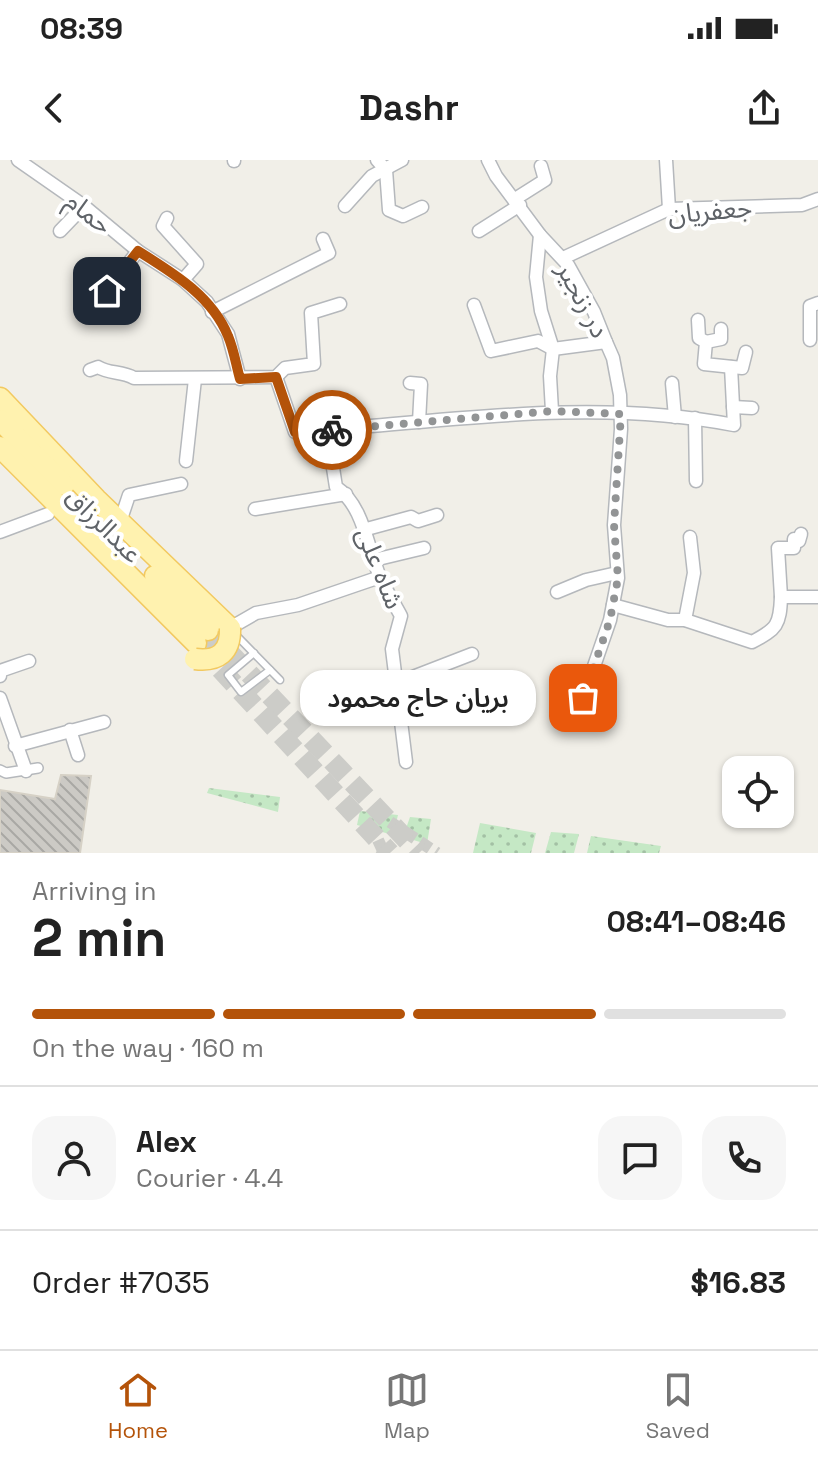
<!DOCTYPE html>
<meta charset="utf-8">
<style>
body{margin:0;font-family:"Space Grotesk","Noto Sans Arabic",sans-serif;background:#f6f6f6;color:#222;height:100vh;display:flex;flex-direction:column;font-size:30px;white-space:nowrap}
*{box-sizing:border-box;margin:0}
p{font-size:26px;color:#767676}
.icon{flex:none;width:44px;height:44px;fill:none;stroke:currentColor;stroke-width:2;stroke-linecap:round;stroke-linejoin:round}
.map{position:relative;height:693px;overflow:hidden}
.side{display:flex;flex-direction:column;background:#fff;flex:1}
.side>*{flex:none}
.tools{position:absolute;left:722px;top:596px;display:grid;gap:16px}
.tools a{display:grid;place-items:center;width:72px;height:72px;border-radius:16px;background:#fff;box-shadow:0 2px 6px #0004;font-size:40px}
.pin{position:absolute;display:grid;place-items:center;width:68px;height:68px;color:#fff;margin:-34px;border-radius:16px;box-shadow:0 4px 12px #0006}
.courier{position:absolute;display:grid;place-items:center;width:80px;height:80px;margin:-40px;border:6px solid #b45309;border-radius:50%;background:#fff;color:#222;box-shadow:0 2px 10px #0007}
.bubble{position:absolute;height:56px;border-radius:24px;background:#fff;box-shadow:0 2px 6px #0004;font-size:26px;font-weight:600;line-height:56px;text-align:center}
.headline em{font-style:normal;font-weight:600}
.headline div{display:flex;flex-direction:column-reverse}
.headline{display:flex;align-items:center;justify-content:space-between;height:136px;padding:0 32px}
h1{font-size:52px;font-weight:600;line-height:60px}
.bar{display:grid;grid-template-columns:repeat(4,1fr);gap:12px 8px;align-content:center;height:96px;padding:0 32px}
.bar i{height:10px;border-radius:6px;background:#e0e0e0}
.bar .active{background:#b45309}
.bar p{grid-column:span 4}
.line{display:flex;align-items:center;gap:20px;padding:0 32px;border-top:2px solid #e0e0e0}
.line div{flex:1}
.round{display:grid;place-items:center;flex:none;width:84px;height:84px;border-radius:24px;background:#f6f6f6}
.status{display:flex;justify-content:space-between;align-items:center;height:56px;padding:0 40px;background:#fff;direction:ltr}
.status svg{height:22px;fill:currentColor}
header{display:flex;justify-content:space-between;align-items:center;height:104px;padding:0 32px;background:#fff;font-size:36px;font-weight:600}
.menu{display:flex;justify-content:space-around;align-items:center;height:112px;border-top:2px solid #e0e0e0;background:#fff;font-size:22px;color:#767676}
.menu a{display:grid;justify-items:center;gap:4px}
.menu .active{color:#b45309}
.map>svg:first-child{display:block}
.grass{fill:url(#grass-dots)}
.building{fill:url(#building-back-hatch);stroke:#d6d1c6;stroke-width:2}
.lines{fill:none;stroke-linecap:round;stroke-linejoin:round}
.minor-tunnel{stroke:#ccccc8;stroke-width:12;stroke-dasharray:12 6;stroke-linecap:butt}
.primary-tunnel{stroke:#ccccc8;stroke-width:20;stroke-dasharray:20 10;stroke-linecap:butt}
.service-casing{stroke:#b5b8bc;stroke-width:9}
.pedestrian-casing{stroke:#b5b8bc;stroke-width:12}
.minor-casing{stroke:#b5b8bc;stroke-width:15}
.primary-casing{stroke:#f2c960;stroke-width:23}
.service{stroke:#fff;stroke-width:6}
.pedestrian{stroke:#fff;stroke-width:9}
.minor{stroke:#fff;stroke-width:12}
.primary{stroke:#fff2af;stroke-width:20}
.primary-bridge-casing{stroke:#f2c960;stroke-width:23;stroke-linecap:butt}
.primary-bridge{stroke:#fff2af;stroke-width:20}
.done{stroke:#929495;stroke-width:8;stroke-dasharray:0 14.4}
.route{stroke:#b45309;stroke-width:10}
.labels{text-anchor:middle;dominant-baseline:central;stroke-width:8;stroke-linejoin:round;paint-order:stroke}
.street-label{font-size:26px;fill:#5f6368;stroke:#fff}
</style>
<div class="status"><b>08:39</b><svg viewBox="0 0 49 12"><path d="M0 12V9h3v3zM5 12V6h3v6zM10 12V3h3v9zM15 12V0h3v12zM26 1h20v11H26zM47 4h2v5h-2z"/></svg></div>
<header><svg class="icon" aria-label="back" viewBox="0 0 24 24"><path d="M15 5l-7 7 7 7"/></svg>Dashr<svg class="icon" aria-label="share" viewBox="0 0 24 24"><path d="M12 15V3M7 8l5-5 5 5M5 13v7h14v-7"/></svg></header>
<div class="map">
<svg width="818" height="693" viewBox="0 0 818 693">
<defs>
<pattern id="grass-dots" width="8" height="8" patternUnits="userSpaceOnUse" patternTransform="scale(2)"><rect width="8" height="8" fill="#c5e8c5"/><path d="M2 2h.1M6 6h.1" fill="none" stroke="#a3c0a4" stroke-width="1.8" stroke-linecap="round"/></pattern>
<pattern id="building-back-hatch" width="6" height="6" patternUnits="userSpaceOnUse" patternTransform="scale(2)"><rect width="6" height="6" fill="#cccac5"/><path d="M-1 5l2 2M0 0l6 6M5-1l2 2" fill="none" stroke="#a9a8a4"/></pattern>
</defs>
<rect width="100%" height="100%" fill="#f1efe8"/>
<g class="grass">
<polygon points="209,628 280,637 278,652 207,633"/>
<polygon points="360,651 398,655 393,675 357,665"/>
<polygon points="410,657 431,659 427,684 403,677"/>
<polygon points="480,663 536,673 531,693 473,693"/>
<polygon points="551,672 579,674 574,693 545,693"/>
<polygon points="591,676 661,686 659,693 587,693"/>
</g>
<polygon class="building" points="61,615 91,616 80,693 0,693 0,630 55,639"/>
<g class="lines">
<g class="minor-tunnel">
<polyline points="390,662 437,693"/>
<polyline points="378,680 384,693"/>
</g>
<g class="primary-tunnel">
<polyline points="208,470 419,693"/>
<polyline points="200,487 390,693"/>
</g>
<g class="service-casing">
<g id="service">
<polyline points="235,474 280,520"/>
<polyline points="254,493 228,515 241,532 270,510"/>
</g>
</g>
<g class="pedestrian-casing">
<polyline id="pedestrian" points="0,610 6,613 38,608"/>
</g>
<g class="minor-casing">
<g id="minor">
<polyline points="18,0 84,46 138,91 183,120 207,142 228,174 240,219"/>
<polyline points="377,0 386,10 389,50 403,56 422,47"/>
<polyline points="488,0 496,16 540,75 568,105 594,152 606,182 613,198 620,235 621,269 614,365 618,418 610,460 583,538"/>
<polyline points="666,0 669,49"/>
<polyline points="234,1 234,0"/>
<polyline points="515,39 545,20 541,6"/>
<polyline points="345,46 372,16 402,0"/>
<polyline points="167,58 163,66 197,104 183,120"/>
<polyline points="60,71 84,46"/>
<polyline points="479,71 520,45"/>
<polyline points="540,75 536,117 541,151 553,189 550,216 552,251"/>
<polyline points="563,98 669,49 802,45 818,39"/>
<polyline points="107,131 138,91"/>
<polyline points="474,145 491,191 538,181 553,189 606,182"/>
<polyline points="212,152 329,93 323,79"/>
<polyline points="698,160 699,178 706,182 704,204 742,208 746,192"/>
<polyline points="810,180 810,146 818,143"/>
<polyline points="706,182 721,179 721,169"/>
<path d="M 90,210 L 98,207 C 109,214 122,211 134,218 L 276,217 L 285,208 L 314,204 L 311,153 L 340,144"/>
<path d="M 276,217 L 295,272 L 303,276 L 327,270 C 461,259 600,239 734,265 L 731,207"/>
<polyline points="410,223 421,224 419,262"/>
<polyline points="672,223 675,257"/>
<polyline points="733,247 752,248"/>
<polyline points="695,258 696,321"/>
<path d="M 327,270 L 336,327 C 364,346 367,387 380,417 C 386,430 394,443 401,456 L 392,489 L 406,602"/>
<polyline points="186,301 195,219"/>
<polyline points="255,349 346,334"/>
<polyline points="120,362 129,335 181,324"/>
<polyline points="363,370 411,357 418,361 437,355"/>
<polyline points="0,372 48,354"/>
<polyline points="374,400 424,388"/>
<polyline points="557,432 586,420 617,413"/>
<polyline points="781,437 778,388 794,388 794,379 799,381 801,374"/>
<path d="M 613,445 L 668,460 L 685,460 L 752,482 C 777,469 780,465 781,437 L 818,437"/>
<polyline points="685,460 694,413 690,377"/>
<polyline points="230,468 256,453 298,445 380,417"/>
<polyline points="0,516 0,511 29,501"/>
<polyline points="396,520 410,518 472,494"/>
<polyline points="0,538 26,611"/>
<polyline points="70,570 78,595"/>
<polyline points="15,586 104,562"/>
</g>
</g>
<g class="primary-casing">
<g id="primary">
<polyline points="0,238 96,339 230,468"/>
<polyline points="0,260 64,325"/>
<polyline points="0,287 196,483"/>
<polyline points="155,416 208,470"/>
</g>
</g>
<use href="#service" class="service"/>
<use href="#pedestrian" class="pedestrian"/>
<use href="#minor" class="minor"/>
<use href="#primary" class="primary"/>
<g class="primary-bridge-casing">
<path id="primary-bridge" d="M 195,499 C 218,502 231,492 230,468"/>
</g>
<use href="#primary-bridge" class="primary-bridge"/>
</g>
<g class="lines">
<polyline class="done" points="332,270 552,251 621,254 614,365 618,418 610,460 583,538"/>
<path class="route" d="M 107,131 L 138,91 C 173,113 212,136 228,176 C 234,190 236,205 240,219 L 276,217 L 295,272 L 303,276 L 332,270"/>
</g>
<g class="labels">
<g class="street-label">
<text transform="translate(710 51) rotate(-5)">جعفریان</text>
<text transform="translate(89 53) rotate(38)">حمام</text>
<text transform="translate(583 140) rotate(62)">در زنجیر</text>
<text transform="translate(104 365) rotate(45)">عبدالرزاق</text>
<text transform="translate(380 408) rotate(68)">شاه علی</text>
</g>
</g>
</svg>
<div class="tools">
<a><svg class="icon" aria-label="locate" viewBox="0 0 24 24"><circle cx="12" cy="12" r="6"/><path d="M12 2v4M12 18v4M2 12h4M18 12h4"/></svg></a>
</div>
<div class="pin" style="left:583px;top:538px;background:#ea580c"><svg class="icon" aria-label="bag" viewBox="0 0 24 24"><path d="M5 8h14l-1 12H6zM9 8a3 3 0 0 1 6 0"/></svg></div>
<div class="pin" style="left:107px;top:131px;background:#1f2937"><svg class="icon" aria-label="home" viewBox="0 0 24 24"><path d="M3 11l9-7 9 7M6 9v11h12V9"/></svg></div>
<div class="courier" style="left:332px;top:270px"><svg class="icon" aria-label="bike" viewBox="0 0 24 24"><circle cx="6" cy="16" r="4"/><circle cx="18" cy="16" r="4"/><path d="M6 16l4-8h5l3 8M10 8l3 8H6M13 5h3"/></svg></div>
<div class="bubble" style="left:300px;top:510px;width:236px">بریان حاج محمود</div>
</div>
<section class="side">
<div class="headline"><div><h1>2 min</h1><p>Arriving in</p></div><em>08:41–08:46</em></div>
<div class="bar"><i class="active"></i><i class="active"></i><i class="active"></i><i></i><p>On the way · 160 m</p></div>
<div class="line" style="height:144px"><a class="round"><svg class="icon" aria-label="person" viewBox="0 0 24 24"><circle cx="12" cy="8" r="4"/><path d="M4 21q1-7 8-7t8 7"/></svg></a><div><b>Alex</b><p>Courier · 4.4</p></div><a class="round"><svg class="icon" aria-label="chat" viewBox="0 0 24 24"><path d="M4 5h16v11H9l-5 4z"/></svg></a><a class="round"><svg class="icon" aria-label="phone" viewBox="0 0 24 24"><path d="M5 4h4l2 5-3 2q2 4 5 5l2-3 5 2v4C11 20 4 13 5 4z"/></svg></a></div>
<div class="line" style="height:104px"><div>Order #7035</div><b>$16.83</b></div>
</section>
<nav class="menu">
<a class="active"><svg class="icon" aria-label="home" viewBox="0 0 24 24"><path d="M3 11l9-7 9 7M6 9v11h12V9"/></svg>Home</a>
<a><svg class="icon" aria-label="map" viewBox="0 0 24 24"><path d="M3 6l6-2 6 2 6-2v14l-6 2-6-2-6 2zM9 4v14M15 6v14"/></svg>Map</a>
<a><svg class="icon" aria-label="saved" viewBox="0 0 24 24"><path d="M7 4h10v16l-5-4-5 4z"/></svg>Saved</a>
</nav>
